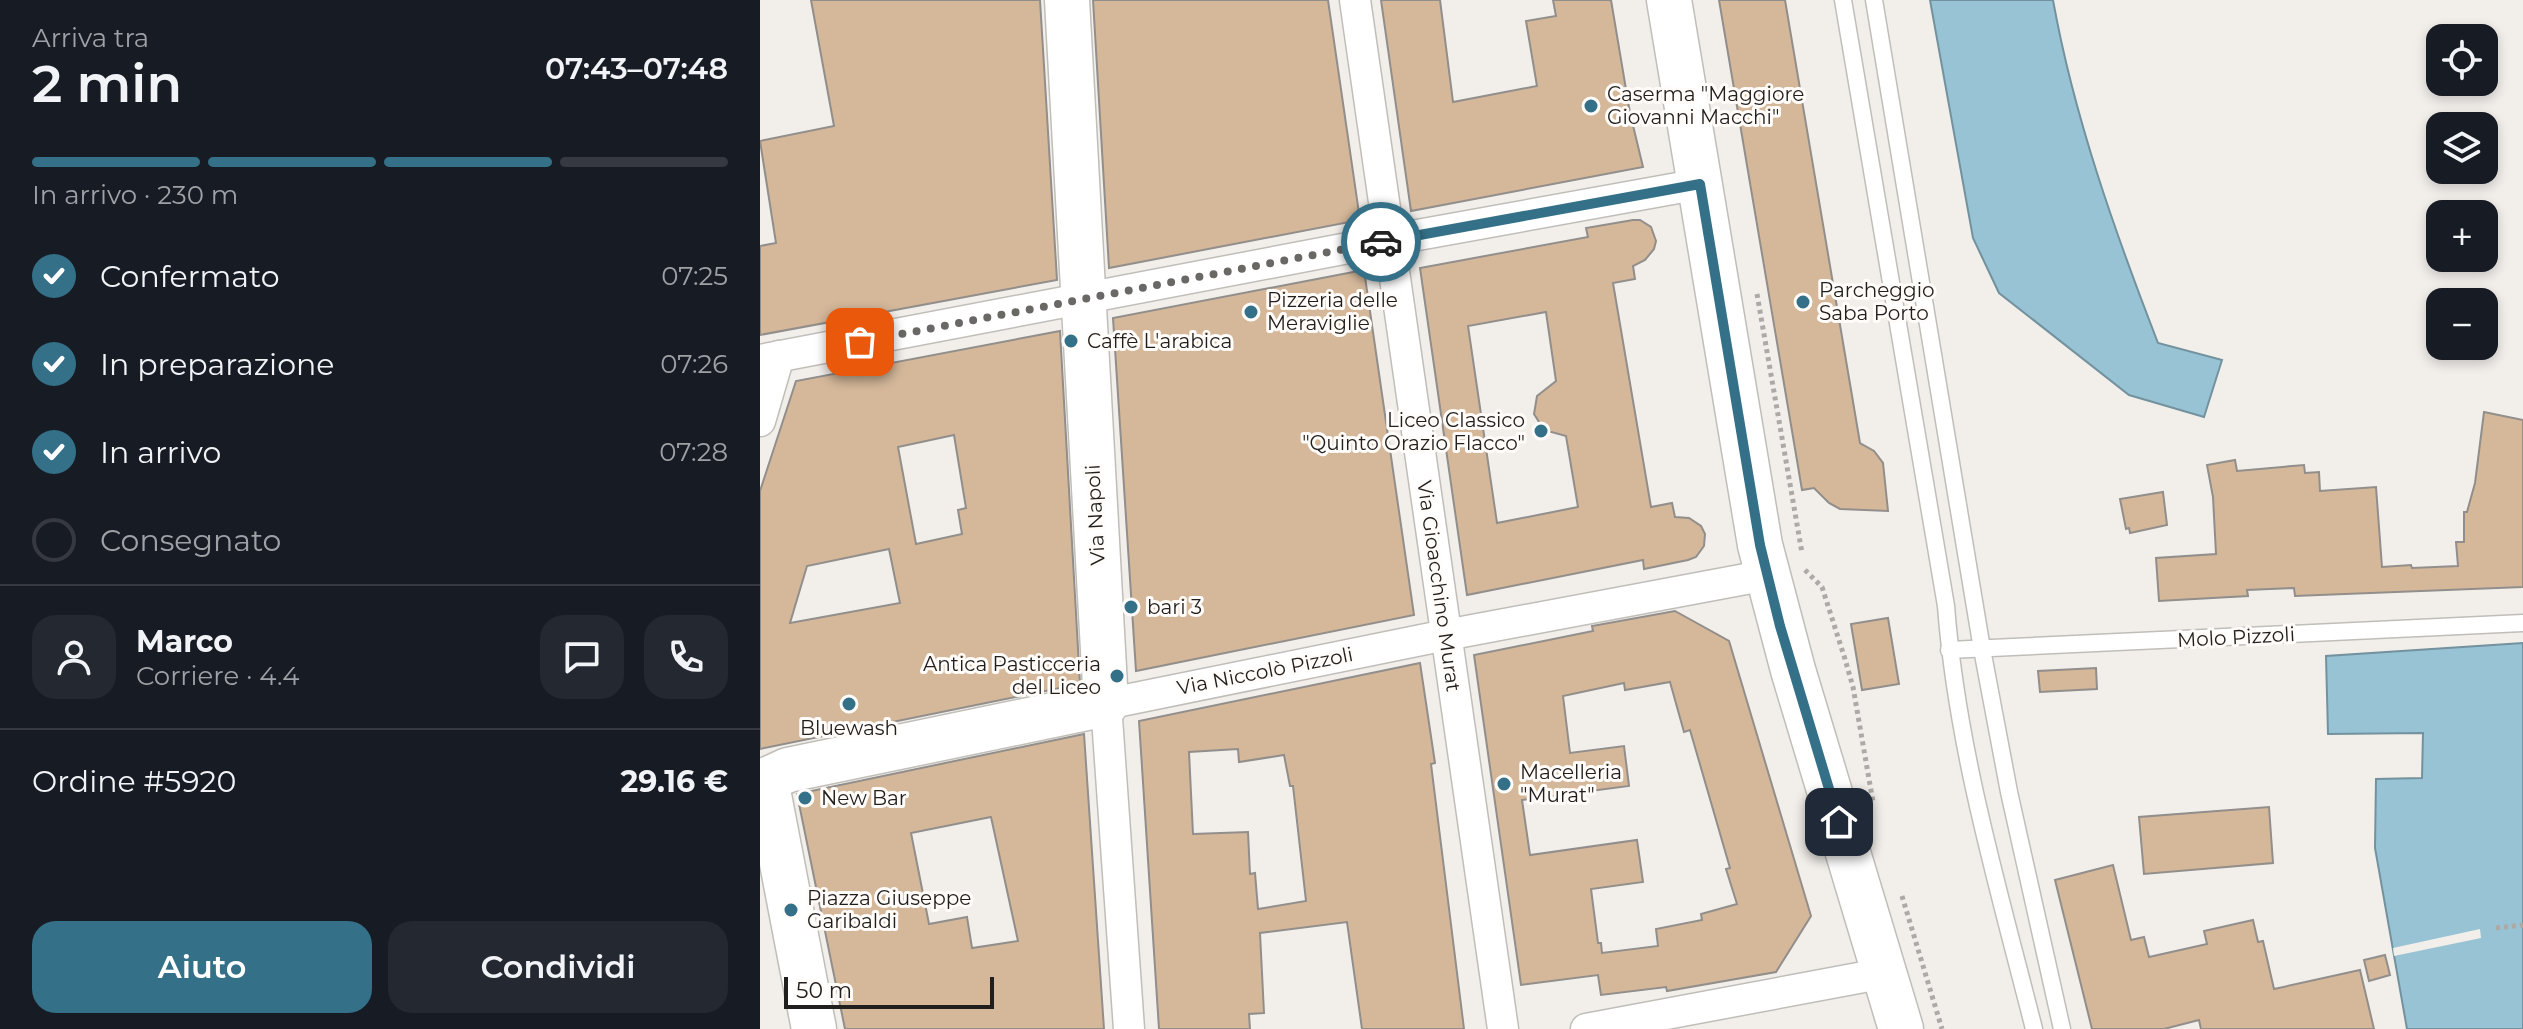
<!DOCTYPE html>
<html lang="it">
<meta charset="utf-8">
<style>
body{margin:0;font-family:Montserrat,sans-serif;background:#242831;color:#f1f3f6;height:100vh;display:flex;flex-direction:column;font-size:30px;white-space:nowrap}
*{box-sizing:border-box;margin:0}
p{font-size:26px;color:#9ea1a6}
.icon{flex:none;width:44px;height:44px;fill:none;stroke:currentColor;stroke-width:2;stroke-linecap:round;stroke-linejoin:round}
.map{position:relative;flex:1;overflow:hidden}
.details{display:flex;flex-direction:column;background:#171b24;width:760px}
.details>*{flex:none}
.fabs{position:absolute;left:1666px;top:24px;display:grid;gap:16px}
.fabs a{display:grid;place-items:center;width:72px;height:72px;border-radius:16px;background:#171b24;box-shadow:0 4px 12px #0003;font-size:40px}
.scale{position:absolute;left:24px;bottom:20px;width:210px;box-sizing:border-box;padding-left:8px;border:4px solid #201f1d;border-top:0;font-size:22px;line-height:28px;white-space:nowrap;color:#201f1d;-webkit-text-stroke:6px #fffcfa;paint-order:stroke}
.pin{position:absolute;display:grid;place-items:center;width:68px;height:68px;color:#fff;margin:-34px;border-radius:16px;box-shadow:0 4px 12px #0006}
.courier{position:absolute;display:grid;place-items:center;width:80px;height:80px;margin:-40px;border:6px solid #347188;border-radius:50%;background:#fff;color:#222;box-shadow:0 2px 10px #0007}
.headline em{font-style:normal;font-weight:600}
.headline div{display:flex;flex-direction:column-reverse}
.headline{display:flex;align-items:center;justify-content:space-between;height:136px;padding:0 32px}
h1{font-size:52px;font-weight:600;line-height:60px}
.bar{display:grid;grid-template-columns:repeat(4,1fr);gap:12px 8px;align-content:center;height:96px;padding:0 32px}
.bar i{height:10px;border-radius:6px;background:#363941}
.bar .on{background:#347188}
.bar p{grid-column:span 4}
.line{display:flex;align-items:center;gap:20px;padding:0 32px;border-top:2px solid #363941}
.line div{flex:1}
.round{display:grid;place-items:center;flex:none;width:84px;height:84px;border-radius:24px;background:#242831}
ol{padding:0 32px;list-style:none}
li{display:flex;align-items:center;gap:24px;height:88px}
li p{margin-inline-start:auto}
li .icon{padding:8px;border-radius:50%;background:#347188;color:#fff;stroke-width:4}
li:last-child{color:#9ea1a6}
li i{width:44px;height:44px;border:4px solid #363941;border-radius:50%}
.button{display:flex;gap:16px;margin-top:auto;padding:16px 32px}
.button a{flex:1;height:92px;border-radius:24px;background:#347188;color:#fff;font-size:32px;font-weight:600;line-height:92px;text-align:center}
.button a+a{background:#242831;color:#f1f3f6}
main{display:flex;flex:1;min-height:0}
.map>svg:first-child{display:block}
.water{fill:#97c3d5;stroke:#73929e;stroke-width:2}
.pier{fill:#f2efeb}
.building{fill:#d5b89a;stroke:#918e8b;stroke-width:2;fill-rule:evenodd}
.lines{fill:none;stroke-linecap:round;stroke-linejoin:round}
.lane-casing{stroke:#c1beba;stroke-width:19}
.street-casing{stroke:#c1beba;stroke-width:33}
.secondary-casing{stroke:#c1beba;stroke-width:47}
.path{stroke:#aca9a6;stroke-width:5;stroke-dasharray:4 4;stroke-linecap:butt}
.lane{stroke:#fff;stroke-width:16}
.street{stroke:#fff;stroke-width:30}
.secondary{stroke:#fff;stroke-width:44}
.done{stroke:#6a6865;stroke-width:8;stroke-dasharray:0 14.4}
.route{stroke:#347188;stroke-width:10}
.poi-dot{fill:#347188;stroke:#fffcfa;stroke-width:3}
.labels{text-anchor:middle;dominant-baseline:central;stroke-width:6;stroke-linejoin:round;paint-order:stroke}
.poi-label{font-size:20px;fill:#201f1d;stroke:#fffcfa;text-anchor:start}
.street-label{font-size:20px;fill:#201f1d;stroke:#fffcfa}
</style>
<main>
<section class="details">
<div class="headline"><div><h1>2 min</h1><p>Arriva tra</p></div><em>07:43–07:48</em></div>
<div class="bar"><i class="on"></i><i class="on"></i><i class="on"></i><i></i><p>In arrivo · 230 m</p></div>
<ol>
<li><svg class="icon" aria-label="check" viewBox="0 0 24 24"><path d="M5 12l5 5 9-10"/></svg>Confermato<p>07:25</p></li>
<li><svg class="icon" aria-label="check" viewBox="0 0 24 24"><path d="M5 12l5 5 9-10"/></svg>In preparazione<p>07:26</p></li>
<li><svg class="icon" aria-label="check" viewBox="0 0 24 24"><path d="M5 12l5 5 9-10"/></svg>In arrivo<p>07:28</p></li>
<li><i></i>Consegnato</li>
</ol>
<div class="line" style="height:144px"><a class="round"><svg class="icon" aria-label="person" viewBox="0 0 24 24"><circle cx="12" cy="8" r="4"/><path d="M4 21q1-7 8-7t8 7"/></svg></a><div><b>Marco</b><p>Corriere · 4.4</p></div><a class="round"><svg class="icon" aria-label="chat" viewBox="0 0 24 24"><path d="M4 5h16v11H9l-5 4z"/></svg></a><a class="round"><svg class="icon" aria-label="phone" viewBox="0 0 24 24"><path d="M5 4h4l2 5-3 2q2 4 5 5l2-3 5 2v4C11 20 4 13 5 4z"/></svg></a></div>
<div class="line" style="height:104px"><div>Ordine #5920</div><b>29.16 €</b></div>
<div class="button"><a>Aiuto</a><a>Condividi</a></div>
</section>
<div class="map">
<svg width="1763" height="1029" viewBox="0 0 1763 1029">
<rect width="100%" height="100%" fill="#f2efeb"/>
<g class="water">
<path d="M 1170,0 L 1293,0 C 1314,117 1355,232 1398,343 L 1462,360 L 1444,417 L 1369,395 L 1239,293 L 1213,238 Z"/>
<polygon points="1763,643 1763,1029 1647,1029 1615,848 1616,779 1662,778 1663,733 1568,734 1566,656"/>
</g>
<polygon class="pier" points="1720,929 1721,938 1634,956 1633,948"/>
<g class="building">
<polygon points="51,0 280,0 297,280 0,335 0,246 16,243 0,141 74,126"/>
<polygon points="333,0 568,0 600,220 349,268"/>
<polygon points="621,0 680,0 693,102 777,86 766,21 796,16 793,0 851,0 870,113 883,167 651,211"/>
<polygon points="959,0 1025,0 1100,443 1114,451 1123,463 1128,511 1080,509 1069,503 1054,488 1042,490"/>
<path d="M 873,220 L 880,220 L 891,227 L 896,241 L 894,249 L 885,260 L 873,266 L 875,279 L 853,283 L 891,507 L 912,503 L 915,517 L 929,518 L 941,526 L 945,534 L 944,546 L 936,557 L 928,560 L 884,569 L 883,560 L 707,595 L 660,268 L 828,237 L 826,228 ZM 786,312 L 796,381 L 777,396 L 774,414 L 784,430 L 806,436 L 818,507 L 737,523 L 708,326 Z"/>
<polygon points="604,270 654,615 376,671 353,318"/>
<path d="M 300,331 L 320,684 L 0,749 L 0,491 L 36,381 ZM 194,435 L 206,508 L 198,510 L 202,534 L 156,544 L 138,447 ZM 129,549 L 140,603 L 30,623 L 47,566 Z"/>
<polygon points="1724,412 1763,420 1763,587 1535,596 1534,588 1487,590 1488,596 1399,601 1396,558 1456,554 1453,497 1447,465 1475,460 1477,471 1544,465 1545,473 1559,472 1560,491 1616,487 1622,567 1651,565 1652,568 1698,566 1696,542 1704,542 1704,512 1707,512 1715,483"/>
<polygon points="1403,492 1407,525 1370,533 1369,528 1366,529 1360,499"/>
<path d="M 915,611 L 969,641 L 1051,916 L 1016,972 L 907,991 L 906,987 L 841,995 L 838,975 L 761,985 L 714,655 L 833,631 L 832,626 ZM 910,682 L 924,732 L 930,730 L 970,868 L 966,869 L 977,904 L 941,914 L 942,920 L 896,929 L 898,946 L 842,953 L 841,943 L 838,943 L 831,889 L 883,882 L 877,840 L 770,855 L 762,800 L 869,786 L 864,746 L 810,753 L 803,696 L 864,683 L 865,690 Z"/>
<polygon points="1128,618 1139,684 1102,690 1091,624"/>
<path d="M 660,663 L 675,763 L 671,764 L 704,1029 L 602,1029 L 587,922 L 500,933 L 504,1013 L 489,1014 L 490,1029 L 399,1029 L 379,721 ZM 478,749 L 479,762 L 524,755 L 530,786 L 533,786 L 546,901 L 498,909 L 495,873 L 490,874 L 488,832 L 433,834 L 429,752 Z"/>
<polygon points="1336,668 1337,689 1280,692 1278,671"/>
<path d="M 324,734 L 344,1029 L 85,1029 L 37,794 ZM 231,817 L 258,941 L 212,948 L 207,917 L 169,924 L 151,833 Z"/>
<polygon points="1509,807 1513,863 1384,874 1379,817"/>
<polygon points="1353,865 1371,940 1384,937 1389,957 1447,944 1444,931 1493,920 1498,942 1503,941 1514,989 1600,970 1614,1029 1441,1029 1439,1020 1404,1029 1332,1029 1295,880"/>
<polygon points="1625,955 1630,975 1609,981 1604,960"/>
</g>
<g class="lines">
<g class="lane-casing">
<g id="lane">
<path d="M 1083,0 L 1186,606 C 1197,750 1239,890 1274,1029"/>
<polyline points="1114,0 1222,649 1249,792 1302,1029"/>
<polyline points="1189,650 1763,623"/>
</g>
</g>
<g class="street-casing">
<g id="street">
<polyline points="595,0 743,1029"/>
<polyline points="0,360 630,240 940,184"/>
<polyline points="0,421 19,356"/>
<polyline points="369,1029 346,704 686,635 1007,575"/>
<polyline points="826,1029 1125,973"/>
</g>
</g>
<g class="secondary-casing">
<g id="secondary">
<polyline points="909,0 1000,545 1033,670 1141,1029"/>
<polyline points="6,780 28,770 346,704 307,0"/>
<polyline points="0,781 6,780 54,1029"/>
</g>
</g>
<g class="path">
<polyline points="997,294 1042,553"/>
<polyline points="1045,570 1062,587 1085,659 1093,687 1113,802"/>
<polyline points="1142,896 1182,1029"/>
<polyline points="1736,928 1763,925"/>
</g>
<use href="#lane" class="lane"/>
<use href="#street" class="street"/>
<use href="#secondary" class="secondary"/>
</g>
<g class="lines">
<polyline class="done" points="100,342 621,242"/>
<polyline class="route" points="621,242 940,184 1000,545 1020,626 1079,822"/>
</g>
<g class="poi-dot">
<circle cx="831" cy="106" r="8"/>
<circle cx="1043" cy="302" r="8"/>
<circle cx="491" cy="312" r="8"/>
<circle cx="311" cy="341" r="8"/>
<circle cx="781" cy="431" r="8"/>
<circle cx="371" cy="607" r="8"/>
<circle cx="357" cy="676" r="8"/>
<circle cx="89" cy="704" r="8"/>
<circle cx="744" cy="784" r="8"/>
<circle cx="45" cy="798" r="8"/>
<circle cx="31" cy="910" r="8"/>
</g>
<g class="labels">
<g class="poi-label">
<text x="847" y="94">Caserma "Maggiore<tspan x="847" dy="23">Giovanni Macchi"</tspan></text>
<text x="1059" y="290">Parcheggio<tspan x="1059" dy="23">Saba Porto</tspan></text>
<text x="507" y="300">Pizzeria delle<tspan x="507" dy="23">Meraviglie</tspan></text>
<text x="327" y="341">Caffè L'arabica</text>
<text x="765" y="420" text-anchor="end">Liceo Classico<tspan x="765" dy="23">"Quinto Orazio Flacco"</tspan></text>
<text x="387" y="607">bari 3</text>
<text x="341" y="664" text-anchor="end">Antica Pasticceria<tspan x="341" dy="23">del Liceo</tspan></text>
<text x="89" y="728" text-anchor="middle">Bluewash</text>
<text x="760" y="772">Macelleria<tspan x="760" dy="23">"Murat"</tspan></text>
<text x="61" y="798">New Bar</text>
<text x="47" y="898">Piazza Giuseppe<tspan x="47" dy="23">Garibaldi</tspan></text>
</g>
<g class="street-label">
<text transform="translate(335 515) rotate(-93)">Via Napoli</text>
<text transform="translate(679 586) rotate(82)">Via Gioacchino Murat</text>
<text transform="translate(1476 637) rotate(-3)">Molo Pizzoli</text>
<text transform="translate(505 671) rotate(-11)">Via Niccolò Pizzoli</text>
</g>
</g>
</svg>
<div class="fabs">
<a><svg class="icon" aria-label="locate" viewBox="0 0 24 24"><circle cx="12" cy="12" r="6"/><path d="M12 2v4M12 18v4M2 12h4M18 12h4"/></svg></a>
<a><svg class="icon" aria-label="layers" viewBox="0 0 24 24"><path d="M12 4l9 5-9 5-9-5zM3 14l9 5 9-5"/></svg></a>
<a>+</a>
<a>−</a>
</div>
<div class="scale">50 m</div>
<div class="pin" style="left:100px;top:342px;background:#ea580c"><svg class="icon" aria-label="bag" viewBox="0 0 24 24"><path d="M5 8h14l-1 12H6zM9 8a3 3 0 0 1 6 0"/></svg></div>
<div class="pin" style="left:1079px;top:822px;background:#1f2937"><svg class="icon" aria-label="home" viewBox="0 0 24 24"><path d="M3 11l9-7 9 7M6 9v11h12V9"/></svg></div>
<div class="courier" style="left:621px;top:242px"><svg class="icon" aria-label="car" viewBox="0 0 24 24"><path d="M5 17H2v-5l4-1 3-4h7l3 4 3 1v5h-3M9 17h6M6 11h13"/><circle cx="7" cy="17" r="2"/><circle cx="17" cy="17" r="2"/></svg></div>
</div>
</main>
